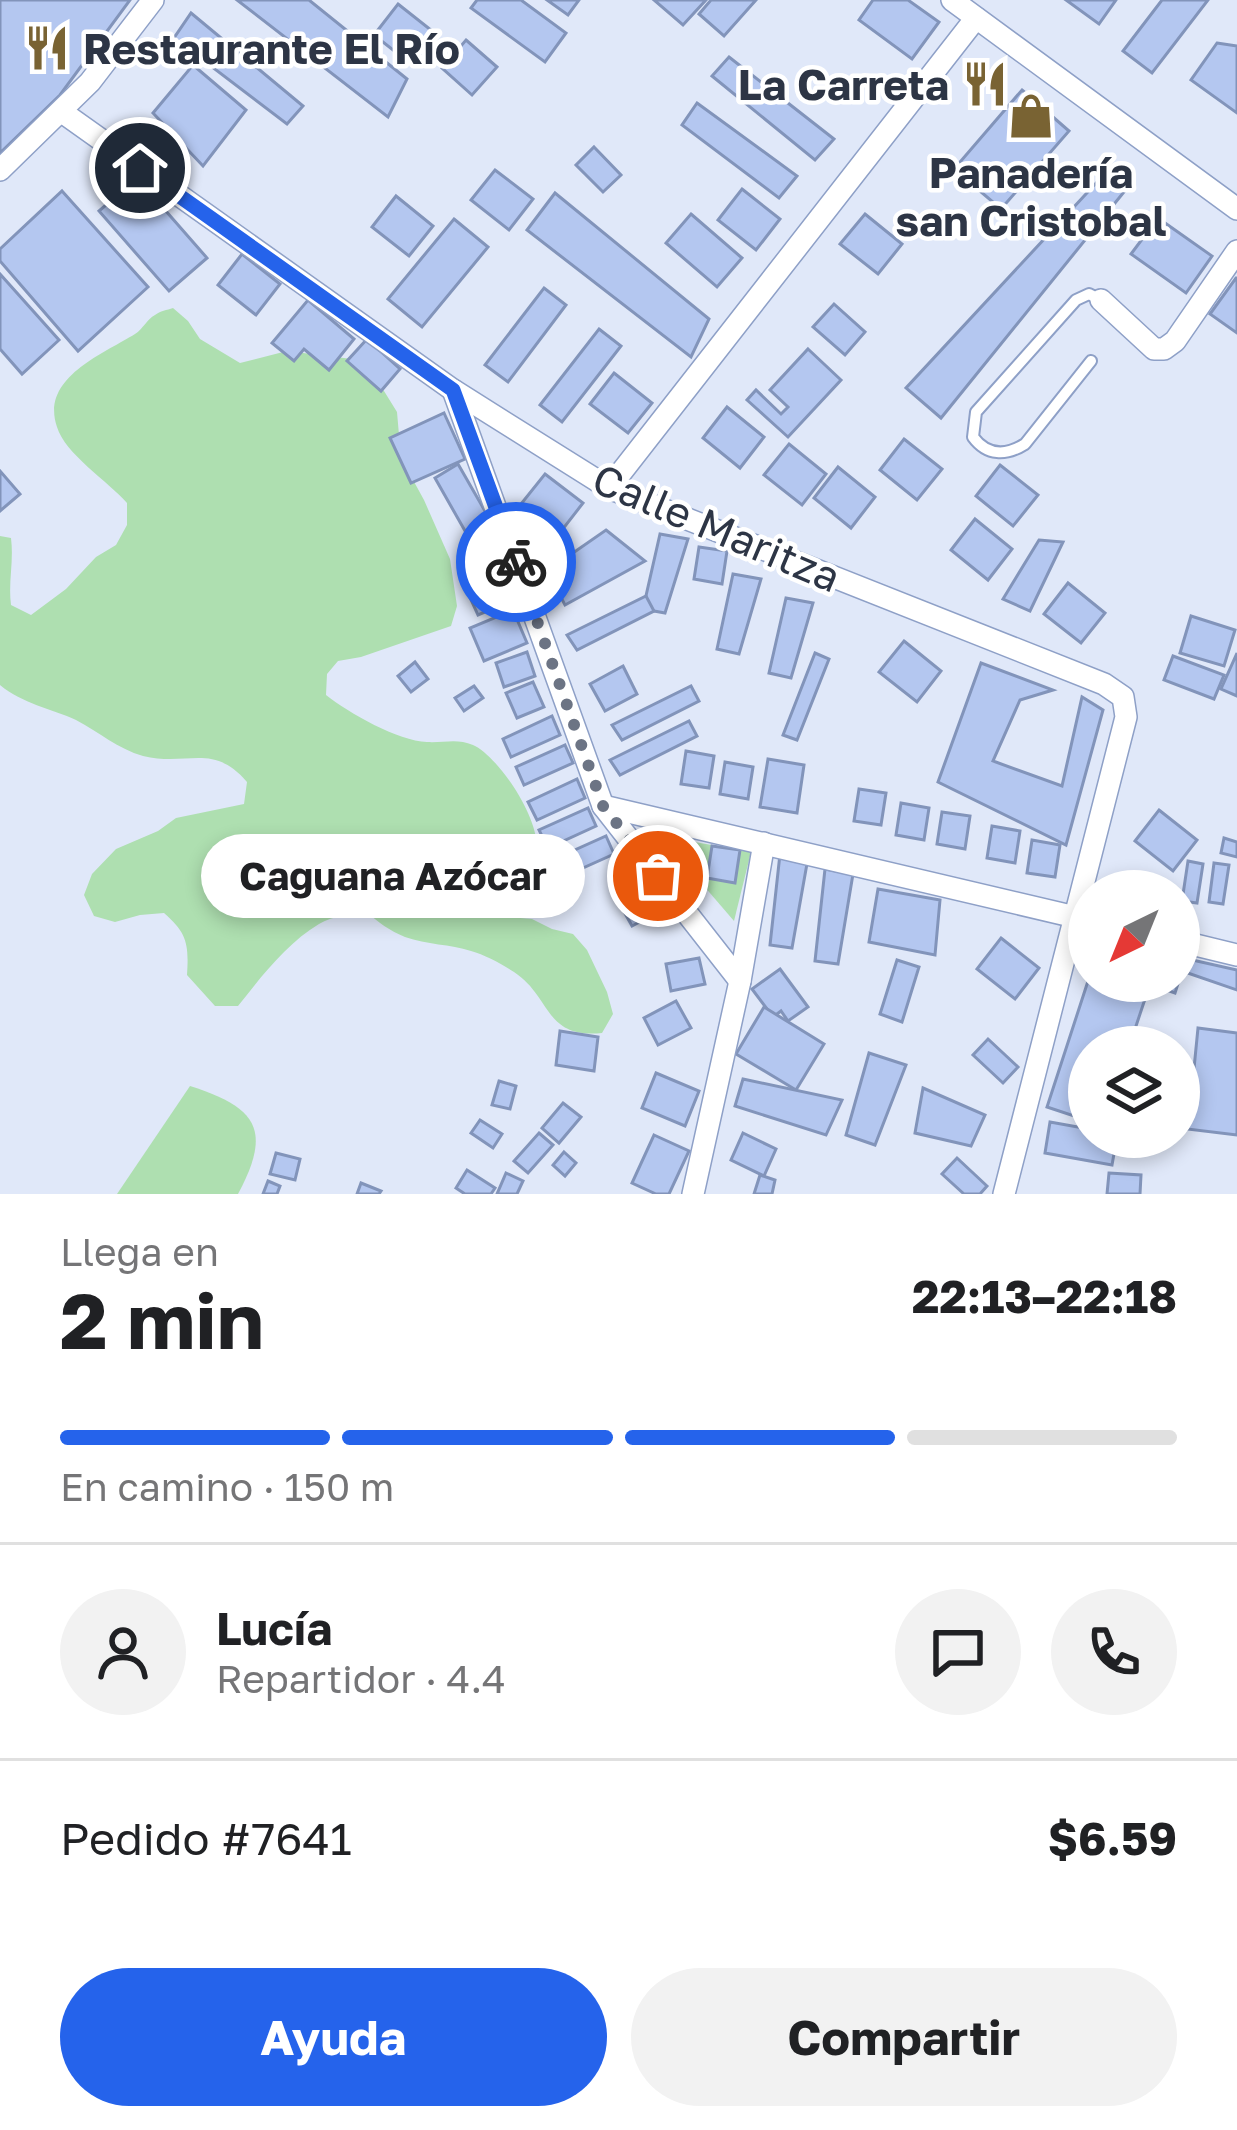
<!DOCTYPE html>
<html lang="es">
<meta charset="utf-8">
<style>
body{margin:0;font-family:"Golos Text",sans-serif;background:#f2f2f2;color:#202124;height:100vh;display:flex;flex-direction:column;font-size:45px;white-space:nowrap}
*{box-sizing:border-box;margin:0}
p{font-size:39px;color:#757577}
.icon{flex:none;width:66px;height:66px;fill:none;stroke:currentColor;stroke-width:2;stroke-linecap:round;stroke-linejoin:round}
.map{position:relative;height:1194px;overflow:hidden}
.drawer{display:flex;flex-direction:column;background:#fff;flex:1}
.drawer>*{flex:none}
.needle{width:78px;rotate:223deg}
.tools{position:absolute;left:1068px;top:870px;display:grid;gap:24px}
.tools a{display:grid;place-items:center;width:132px;height:132px;border-radius:50%;background:#fff;box-shadow:0 6px 18px #0003;font-size:60px}
.pin{position:absolute;display:grid;place-items:center;width:102px;height:102px;color:#fff;margin:-51px;border:6px solid #fff;border-radius:50%;box-shadow:0 3px 12px #0007}
.courier{position:absolute;display:grid;place-items:center;width:120px;height:120px;margin:-60px;border:9px solid #2563eb;border-radius:50%;background:#fff;color:#222;box-shadow:0 3px 15px #0007}
.bubble{position:absolute;height:84px;border-radius:42px;background:#fff;box-shadow:0 6px 18px #0003;font-size:39px;font-weight:700;line-height:84px;text-align:center}
.summary em{font-style:normal;font-weight:700}
.summary div{display:flex;flex-direction:column-reverse}
.summary{display:flex;align-items:center;justify-content:space-between;height:204px;padding:0 60px}
h1{font-size:78px;font-weight:700;line-height:90px}
.bar{display:grid;grid-template-columns:repeat(4,1fr);gap:18px 12px;align-content:center;height:144px;padding:0 60px}
.bar i{height:15px;border-radius:9px;background:#e0e0e0}
.bar .current{background:#2563eb}
.bar p{grid-column:span 4}
.line{display:flex;align-items:center;gap:30px;padding:0 60px;border-top:3px solid #e0e0e0}
.line div{flex:1}
.round{display:grid;place-items:center;flex:none;width:126px;height:126px;border-radius:63px;background:#f2f2f2}
.action{display:flex;gap:24px;margin-top:auto;padding:24px 60px}
.action a{flex:1;height:138px;border-radius:72px;background:#2563eb;color:#fff;font-size:48px;font-weight:700;line-height:138px;text-align:center}
.action a+a{background:#f2f2f2;color:#202124}
.map>svg:first-child{display:block}
.green{fill:#aedfb0}
.building{fill:#b4c7f0;stroke:#8294ba;stroke-width:3}
.lines{fill:none;stroke-linecap:round;stroke-linejoin:round}
.service-casing{stroke:#8ea0c7;stroke-width:14}
.minor-casing{stroke:#8ea0c7;stroke-width:24}
.service{stroke:#fff;stroke-width:10}
.minor{stroke:#fff;stroke-width:21}
.done{stroke:#6c7484;stroke-width:12;stroke-dasharray:0 21.6}
.route{stroke:#2563eb;stroke-width:15}
.labels{text-anchor:middle;dominant-baseline:central;stroke-width:9;stroke-linejoin:round;paint-order:stroke}
.poi-label{font-size:42px;font-weight:bold;fill:#2d3545;stroke:#fff;text-anchor:start}
.street-label{font-size:42px;fill:#2d3545;stroke:#fff}
</style>
<div class="map">
<svg width="1237" height="1194" viewBox="0 0 1237 1194">
<rect width="100%" height="100%" fill="#e0e8f9"/>
<g class="green">
<path d="M 173,308 L 188,321 L 200,339 L 240,363 L 287,351 L 352,359 L 384,391 L 397,412 L 401,458 L 424,500 L 450,559 L 457,606 L 451,626 L 361,657 L 338,661 L 327,674 L 326,695 C 349,713 398,741 427,742 C 444,743 457,738 473,745 C 501,757 558,842 529,869 C 520,878 498,882 486,887 L 487,908 L 509,917 L 532,919 L 552,929 L 573,934 L 587,950 L 607,992 L 613,1014 L 602,1033 C 544,1039 552,997 514,972 C 502,964 485,955 471,951 C 450,944 427,945 405,937 C 390,931 378,922 365,911 C 349,914 333,916 319,924 C 287,943 261,977 238,1006 L 215,1006 L 187,975 C 189,944 187,933 164,913 L 140,915 L 115,922 L 94,916 L 84,895 L 92,874 L 116,849 L 158,831 L 176,818 L 244,804 L 247,782 C 213,742 188,767 143,756 C 118,749 99,732 76,720 C 50,708 23,704 0,685 L 0,536 L 11,538 C 14,562 8,582 11,605 L 31,615 L 66,589 L 96,557 L 116,545 L 127,525 L 127,503 C 108,481 65,454 57,427 C 40,378 103,354 135,334 C 143,329 147,319 155,315 C 160,311 167,310 173,308 Z"/>
<polygon points="661,836 751,852 734,921"/>
<path d="M 190,1086 C 256,1107 273,1129 238,1194 L 117,1194 Z"/>
</g>
<g class="building">
<polygon points="0,0 130,0 60,95 0,153"/>
<polygon points="237,0 309,0 407,79 388,117"/>
<polygon points="477,0 521,0 566,33 545,62 471,8"/>
<polygon points="547,0 579,0 568,15"/>
<polygon points="654,0 706,0 683,25"/>
<polygon points="711,0 756,0 724,36 699,14"/>
<polygon points="873,0 908,0 939,22 912,59 859,20"/>
<polygon points="1066,0 1116,0 1099,24"/>
<polygon points="1162,0 1208,0 1152,73 1123,51"/>
<polygon points="398,4 436,34 412,65 374,35"/>
<polygon points="191,13 303,106 287,124 174,38"/>
<polygon points="466,40 497,67 472,95 442,68"/>
<polygon points="1217,43 1237,46 1237,113 1191,80"/>
<polygon points="729,57 834,139 815,160 712,76"/>
<polygon points="193,65 246,110 203,166 153,113"/>
<polygon points="1022,90 1069,131 1001,209 954,169"/>
<polygon points="697,103 797,176 779,198 682,125"/>
<polygon points="594,147 621,175 603,192 576,165"/>
<polygon points="1111,167 1132,182 941,418 906,388"/>
<polygon points="495,170 533,199 509,230 471,200"/>
<polygon points="137,178 207,258 169,291 99,211"/>
<polygon points="742,189 780,219 756,250 718,220"/>
<polygon points="62,191 148,287 78,351 0,261 0,249"/>
<polygon points="555,193 709,319 691,357 527,230"/>
<polygon points="396,196 433,226 409,256 372,227"/>
<polygon points="691,214 742,258 717,287 666,243"/>
<polygon points="865,214 902,244 878,274 840,244"/>
<polygon points="1158,218 1212,256 1186,293 1131,254"/>
<polygon points="454,219 488,247 422,327 388,299"/>
<polygon points="242,254 280,284 256,315 218,285"/>
<polygon points="0,274 59,340 22,374 0,349"/>
<polygon points="1236,278 1237,278 1237,333 1210,314"/>
<polygon points="544,288 566,305 508,382 485,365"/>
<polygon points="308,300 354,339 329,370 304,349 294,361 272,343"/>
<polygon points="834,304 865,332 845,355 813,327"/>
<polygon points="599,329 621,346 562,422 540,405"/>
<polygon points="367,339 400,369 381,391 347,361"/>
<polygon points="808,349 841,380 788,437 747,400 756,390 781,414 788,407 770,390"/>
<polygon points="614,373 652,403 628,433 590,404"/>
<polygon points="727,407 764,437 740,468 703,438"/>
<polygon points="444,413 465,459 411,483 390,438"/>
<polygon points="904,439 942,469 917,500 880,470"/>
<polygon points="789,444 826,474 802,505 764,475"/>
<polygon points="458,464 497,532 473,545 435,478"/>
<polygon points="1000,465 1038,495 1013,526 976,496"/>
<polygon points="838,467 875,497 851,528 814,498"/>
<polygon points="0,471 20,494 0,511"/>
<polygon points="545,474 583,503 559,534 521,504"/>
<polygon points="975,519 1012,549 988,580 951,550"/>
<polygon points="606,530 645,561 565,605 547,571"/>
<polygon points="660,534 688,539 665,613 643,609"/>
<polygon points="1039,540 1063,542 1030,611 1003,599"/>
<polygon points="699,547 727,551 722,584 694,579"/>
<polygon points="500,566 515,599 478,615 463,582"/>
<polygon points="733,574 761,579 739,654 717,649"/>
<polygon points="1068,583 1105,613 1081,643 1044,614"/>
<polygon points="646,596 654,611 577,650 567,635"/>
<polygon points="786,598 813,603 791,678 769,673"/>
<polygon points="513,610 527,643 484,661 470,628"/>
<polygon points="1191,616 1235,630 1224,666 1180,653"/>
<polygon points="904,641 941,671 917,702 879,672"/>
<polygon points="527,652 535,676 504,687 496,663"/>
<polygon points="815,653 829,659 797,740 783,735"/>
<polygon points="1237,653 1237,696 1221,689"/>
<polygon points="1173,656 1224,675 1214,699 1164,680"/>
<polygon points="415,662 428,679 411,692 398,676"/>
<polygon points="981,663 1053,690 1020,700 993,761 1062,786 1082,697 1103,710 1066,845 938,782"/>
<polygon points="623,666 637,694 605,711 590,684"/>
<polygon points="533,682 544,707 517,718 506,693"/>
<polygon points="474,686 483,698 464,711 455,698"/>
<polygon points="691,686 699,701 622,740 612,725"/>
<polygon points="552,716 560,735 511,757 503,739"/>
<polygon points="689,721 697,736 620,775 610,760"/>
<polygon points="565,745 573,763 524,785 516,767"/>
<polygon points="686,751 714,756 709,788 681,784"/>
<polygon points="768,759 804,765 797,813 760,807"/>
<polygon points="725,762 753,767 748,799 720,794"/>
<polygon points="577,779 585,798 537,820 528,802"/>
<polygon points="859,789 886,793 881,825 854,821"/>
<polygon points="901,803 929,808 924,840 896,835"/>
<polygon points="588,808 596,826 548,848 539,830"/>
<polygon points="1159,810 1197,840 1173,871 1135,841"/>
<polygon points="942,812 970,816 965,849 937,844"/>
<polygon points="992,826 1020,831 1015,863 987,858"/>
<polygon points="606,836 614,854 565,876 557,858"/>
<polygon points="1224,838 1237,842 1237,857 1221,853"/>
<polygon points="1032,840 1060,845 1055,877 1027,873"/>
<polygon points="712,846 740,850 735,883 707,878"/>
<polygon points="780,854 808,858 792,948 770,945"/>
<polygon points="1188,861 1203,864 1197,903 1182,901"/>
<polygon points="1214,863 1229,865 1223,904 1209,902"/>
<polygon points="825,869 853,874 838,964 815,961"/>
<polygon points="649,881 664,909 632,926 617,899"/>
<polygon points="878,889 940,900 935,955 869,942"/>
<polygon points="1001,938 1039,968 1015,999 977,969"/>
<polygon points="1179,957 1237,970 1237,990 1182,971 1175,993 1150,984 1129,1047 1089,1047 1089,1121 1047,1107 1089,978 1089,981 1106,983 1107,981 1179,981"/>
<polygon points="699,958 705,984 671,991 666,964"/>
<polygon points="897,960 919,967 902,1022 880,1014"/>
<polygon points="780,969 808,1007 788,1021 781,1011 773,1017 752,989"/>
<polygon points="676,1001 691,1028 658,1045 644,1018"/>
<polygon points="764,1007 824,1044 796,1090 736,1054"/>
<polygon points="1198,1028 1237,1033 1237,1135 1179,1128 1179,1107 1190,1109"/>
<polygon points="560,1031 598,1037 594,1071 556,1065"/>
<polygon points="988,1039 1018,1067 1003,1083 973,1055"/>
<polygon points="869,1053 906,1065 875,1145 846,1135"/>
<polygon points="656,1073 699,1091 685,1126 642,1108"/>
<polygon points="743,1079 842,1100 826,1135 735,1106"/>
<polygon points="499,1081 516,1086 510,1109 492,1105"/>
<polygon points="923,1088 985,1115 971,1146 915,1133"/>
<polygon points="563,1103 581,1117 559,1143 542,1128"/>
<polygon points="480,1120 502,1134 493,1148 471,1133"/>
<polygon points="1050,1122 1089,1129 1089,1137 1117,1137 1112,1165 1045,1153"/>
<polygon points="539,1133 553,1145 528,1173 514,1161"/>
<polygon points="743,1133 776,1149 764,1176 731,1160"/>
<polygon points="654,1135 689,1151 669,1194 656,1194 632,1183"/>
<polygon points="564,1152 576,1163 565,1176 553,1165"/>
<polygon points="276,1153 300,1159 295,1180 270,1174"/>
<polygon points="957,1158 987,1186 980,1194 964,1194 942,1174"/>
<polygon points="467,1170 495,1188 491,1194 465,1194 456,1188"/>
<polygon points="506,1173 523,1181 517,1194 497,1194"/>
<polygon points="1109,1173 1141,1175 1140,1194 1107,1194"/>
<polygon points="760,1175 775,1180 772,1194 754,1194"/>
<polygon points="268,1181 280,1186 277,1194 263,1194"/>
<polygon points="361,1183 381,1191 379,1194 357,1194"/>
</g>
<g class="lines">
<g class="service-casing">
<path id="service" d="M 1091,361 L 1025,444 C 1006,456 987,456 973,437 L 976,412 L 1076,300 L 1089,294 L 1101,300"/>
</g>
<g class="minor-casing">
<g id="minor">
<polyline points="952,0 1237,209"/>
<polyline points="62,112 453,390 609,488 1104,684 1123,697 1126,717 1004,1194"/>
<polyline points="0,170 90,82 153,0"/>
<polyline points="1101,300 1154,349 1164,349 1175,341 1237,251"/>
<polyline points="453,390 603,806 740,981"/>
<polyline points="609,488 976,18"/>
<polyline points="603,806 1088,920"/>
<polyline points="1179,941 1237,955"/>
<polyline points="693,1194 740,981 764,843"/>
</g>
</g>
<use href="#service" class="service"/>
<use href="#minor" class="minor"/>
</g>
<g class="lines">
<polyline class="done" points="516,562 603,806 658,876"/>
<polyline class="route" points="140,168 453,390 516,562"/>
</g>
<defs>
<g id="restaurant-bare" transform="scale(3.6)"><path d="M-5-6h1v4h1v-4h1v4h1v-4h1v5L-1.5 .5V6h-2V.5L-5-1ZM5-6V6H3V1.5H1.5Q1.5-4 5-6Z" fill="#796333" stroke="#fff" stroke-width="2.5" paint-order="stroke"/></g>
<g id="shop-bare" transform="scale(3.6)"><path d="M-5-2.5h2.3a2.7 3.5 0 0 1 5.4 0H5L5.5 6h-11ZM-1.5-2.5h3a1.5 2.3 0 0 0-3 0Z" fill="#796333" stroke="#fff" stroke-width="2.5" paint-order="stroke"/></g>
</defs>
<g fill-rule="evenodd">
<use href="#restaurant-bare" x="47" y="48"/>
<use href="#restaurant-bare" x="985" y="84"/>
<use href="#shop-bare" x="1031" y="116"/>
</g>
<g class="labels">
<g class="poi-label">
<text x="83" y="48">Restaurante El Río</text>
<text x="949" y="84" text-anchor="end">La Carreta</text>
<text x="1031" y="172" text-anchor="middle">Panadería<tspan x="1031" dy="48">san Cristobal</tspan></text>
</g>
<g class="street-label">
<text transform="translate(717 527) rotate(23)">Calle Maritza</text>
</g>
</g>
</svg>
<div class="tools">
<a><svg class="needle" viewBox="-14 -14 28 28"><path d="M0-13l5 13h-10z" fill="#e53935"/><path d="M0 13l5-13h-10z" fill="#757577"/></svg></a>
<a><svg class="icon" aria-label="layers" viewBox="0 0 24 24"><path d="M12 4l9 5-9 5-9-5zM3 14l9 5 9-5"/></svg></a>
</div>
<div class="pin" style="left:658px;top:876px;background:#ea580c"><svg class="icon" aria-label="bag" viewBox="0 0 24 24"><path d="M5 8h14l-1 12H6zM9 8a3 3 0 0 1 6 0"/></svg></div>
<div class="pin" style="left:140px;top:168px;background:#1f2937"><svg class="icon" aria-label="home" viewBox="0 0 24 24"><path d="M3 11l9-7 9 7M6 9v11h12V9"/></svg></div>
<div class="courier" style="left:516px;top:562px"><svg class="icon" aria-label="bike" viewBox="0 0 24 24"><circle cx="6" cy="16" r="4"/><circle cx="18" cy="16" r="4"/><path d="M6 16l4-8h5l3 8M10 8l3 8H6M13 5h3"/></svg></div>
<div class="bubble" style="left:201px;top:834px;width:384px">Caguana Azócar</div>
</div>
<section class="drawer">
<div class="summary"><div><h1>2 min</h1><p>Llega en</p></div><em>22:13–22:18</em></div>
<div class="bar"><i class="current"></i><i class="current"></i><i class="current"></i><i></i><p>En camino · 150 m</p></div>
<div class="line" style="height:216px"><a class="round"><svg class="icon" aria-label="person" viewBox="0 0 24 24"><circle cx="12" cy="8" r="4"/><path d="M4 21q1-7 8-7t8 7"/></svg></a><div><b>Lucía</b><p>Repartidor · 4.4</p></div><a class="round"><svg class="icon" aria-label="chat" viewBox="0 0 24 24"><path d="M4 5h16v11H9l-5 4z"/></svg></a><a class="round"><svg class="icon" aria-label="phone" viewBox="0 0 24 24"><path d="M5 4h4l2 5-3 2q2 4 5 5l2-3 5 2v4C11 20 4 13 5 4z"/></svg></a></div>
<div class="line" style="height:156px"><div>Pedido #7641</div><b>$6.59</b></div>
<div class="action"><a>Ayuda</a><a>Compartir</a></div>
</section>
